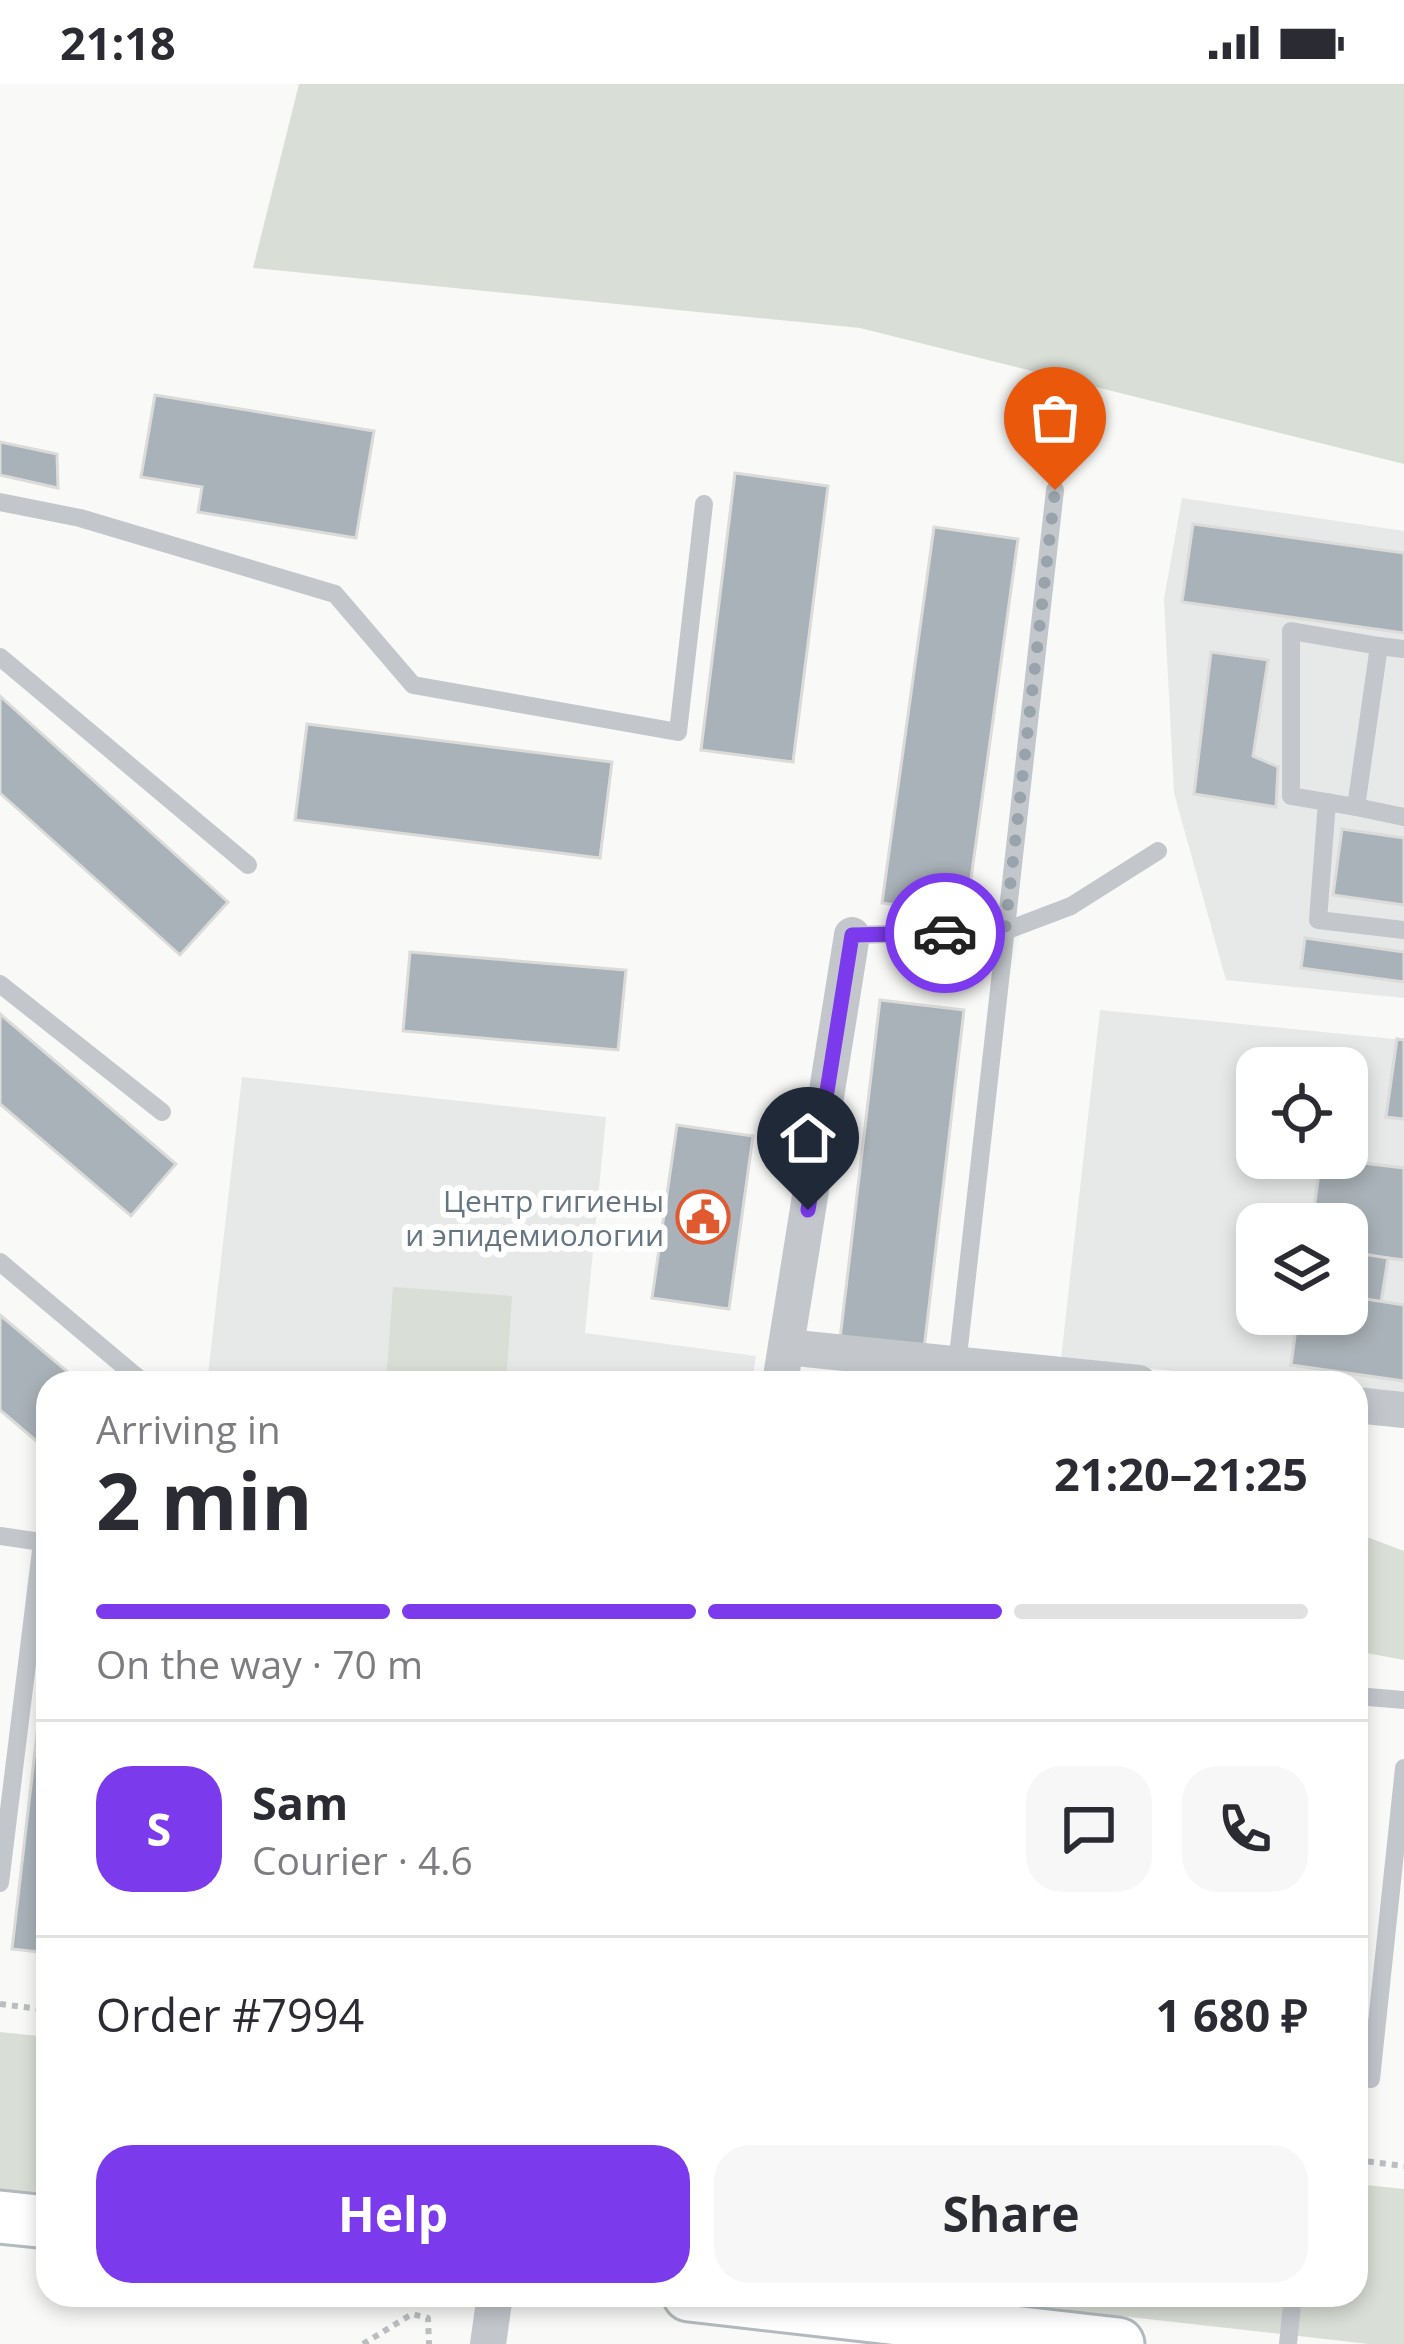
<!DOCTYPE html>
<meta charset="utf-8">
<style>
body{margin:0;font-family:"Open Sans",sans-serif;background:#f7f7f7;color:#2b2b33;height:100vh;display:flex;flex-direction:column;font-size:45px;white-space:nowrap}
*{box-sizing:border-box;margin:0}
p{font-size:39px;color:#7c7c81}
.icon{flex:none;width:66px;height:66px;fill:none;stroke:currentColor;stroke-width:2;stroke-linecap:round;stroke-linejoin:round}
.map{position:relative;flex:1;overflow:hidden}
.side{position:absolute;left:36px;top:1287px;width:1332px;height:936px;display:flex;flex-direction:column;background:#fff;border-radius:36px;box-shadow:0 6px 18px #0003}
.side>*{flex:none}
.buttons{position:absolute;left:1236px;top:963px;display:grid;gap:24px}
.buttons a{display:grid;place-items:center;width:132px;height:132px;border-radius:24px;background:#fff;box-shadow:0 6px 18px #0003;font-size:60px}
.pin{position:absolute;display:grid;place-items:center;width:102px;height:102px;color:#fff;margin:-123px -51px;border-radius:50% 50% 50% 0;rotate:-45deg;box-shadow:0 0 12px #0007}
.pin .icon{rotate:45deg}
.courier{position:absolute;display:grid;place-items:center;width:120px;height:120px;margin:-60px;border:9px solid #7c3aed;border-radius:50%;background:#fff;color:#222;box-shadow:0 3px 15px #0007}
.overview em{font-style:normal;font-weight:700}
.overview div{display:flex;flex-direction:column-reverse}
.overview{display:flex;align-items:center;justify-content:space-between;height:204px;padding:0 60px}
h1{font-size:78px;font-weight:700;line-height:90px}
.bar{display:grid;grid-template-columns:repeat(4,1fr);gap:18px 12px;align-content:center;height:144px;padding:0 60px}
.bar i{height:15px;border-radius:9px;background:#e1e1e2}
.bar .on{background:#7c3aed}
.bar p{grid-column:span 4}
.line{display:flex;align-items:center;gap:30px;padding:0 60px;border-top:3px solid #e1e1e2}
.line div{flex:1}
.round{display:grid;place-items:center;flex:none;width:126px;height:126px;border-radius:36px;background:#f7f7f7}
.primary-button{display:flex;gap:24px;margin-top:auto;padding:24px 60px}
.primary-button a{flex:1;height:138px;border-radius:36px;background:#7c3aed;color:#fff;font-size:48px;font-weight:700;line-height:138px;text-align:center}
.primary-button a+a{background:#f7f7f7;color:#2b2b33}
.status{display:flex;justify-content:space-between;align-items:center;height:84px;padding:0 60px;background:#fff;direction:ltr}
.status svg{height:33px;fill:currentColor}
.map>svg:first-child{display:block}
.built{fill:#e7e8e8;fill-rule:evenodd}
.green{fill:#d9ded6}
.building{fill:#a9b2b8;stroke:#dbdbd9;stroke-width:3}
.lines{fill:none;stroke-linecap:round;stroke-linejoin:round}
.secondary-casing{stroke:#b3b9be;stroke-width:57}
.path{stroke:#bbbec1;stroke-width:6;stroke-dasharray:6 6;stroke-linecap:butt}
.lane{stroke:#c3c7cb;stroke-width:18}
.street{stroke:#c3c7cb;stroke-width:36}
.secondary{stroke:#fff;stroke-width:51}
.done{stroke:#99a3ab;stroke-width:12;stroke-dasharray:0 21.6}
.route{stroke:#7c3aed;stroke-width:15}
.labels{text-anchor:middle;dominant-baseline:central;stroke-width:12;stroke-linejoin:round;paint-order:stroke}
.poi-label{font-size:30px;fill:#657582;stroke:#fff;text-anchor:end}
</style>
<div class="status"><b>21:18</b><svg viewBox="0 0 49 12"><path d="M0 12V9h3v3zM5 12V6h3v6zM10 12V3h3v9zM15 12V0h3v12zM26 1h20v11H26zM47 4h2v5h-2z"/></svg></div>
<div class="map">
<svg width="1404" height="2260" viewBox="0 0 1404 2260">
<rect width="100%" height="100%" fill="#f9f9f7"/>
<g class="built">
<polygon points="1182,414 1404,447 1404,914 1226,896 1174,709 1164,515"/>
<path d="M 1100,926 L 1404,956 L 1404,1311 L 1356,1306 L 1356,1299 L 1286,1299 L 1061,1275 ZM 1257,984 L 1347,984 L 1347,1074 L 1257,1074 ZM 1257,1140 L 1347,1140 L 1347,1230 L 1257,1230 Z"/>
<polygon points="242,993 606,1033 585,1249 756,1272 752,1299 207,1299"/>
</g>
<g class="green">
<polygon points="299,0 1404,0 1404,380 860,244 253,184"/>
<polygon points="393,1203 512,1212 506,1299 386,1299"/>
<polygon points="1356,1449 1404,1467 1404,1576 1356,1567"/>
<polygon points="0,1948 48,1953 48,2112 0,2106"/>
<polygon points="1356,2100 1404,2105 1404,2260 1369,2260 933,2211 1356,2211"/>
</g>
<g class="building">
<polygon points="155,311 374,347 356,454 198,428 202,403 141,393"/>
<polygon points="0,358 57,370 58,404 0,391"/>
<polygon points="735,389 828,402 793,678 701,666"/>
<polygon points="1193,440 1404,469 1404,549 1182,518"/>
<polygon points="934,443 1018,455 966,831 882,819"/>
<polygon points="1211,568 1268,576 1253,672 1278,683 1276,723 1194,710"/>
<polygon points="0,612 228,818 180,871 0,709"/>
<polygon points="307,640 612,678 600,774 295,736"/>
<polygon points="1342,745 1404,754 1404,821 1333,811"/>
<polygon points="1305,854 1404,868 1404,898 1301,884"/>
<polygon points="410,868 626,886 618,966 403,947"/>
<polygon points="880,916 964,926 924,1265 840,1255"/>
<polygon points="0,930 176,1080 131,1132 0,1020"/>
<polygon points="1397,955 1404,956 1404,1035 1386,1033"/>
<polygon points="1397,955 1404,956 1404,1035 1386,1033"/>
<polygon points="677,1041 753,1052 729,1225 652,1214"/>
<polygon points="1321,1074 1404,1084 1404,1176 1347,1167 1347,1140 1312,1140"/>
<polygon points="1321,1074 1404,1084 1404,1176 1388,1174 1381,1218 1404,1221 1404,1297 1291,1281 1298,1230 1347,1230 1347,1212 1350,1213 1357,1169 1347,1167 1347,1140 1312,1140"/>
<polygon points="1357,1169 1388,1174 1381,1218 1350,1213"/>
<polygon points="1347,1212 1404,1221 1404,1297 1291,1281 1298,1230 1347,1230"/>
<polygon points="0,1231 81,1299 48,1299 48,1367 0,1326"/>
<polygon points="48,1555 48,1869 12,1865"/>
</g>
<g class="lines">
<g class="secondary-casing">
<g id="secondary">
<polyline points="0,2133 48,2138"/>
<polyline points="689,2211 1118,2260"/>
</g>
</g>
<g class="path">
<polyline points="0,1920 48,1926"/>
<polyline points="1356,2076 1404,2082"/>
<polyline points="363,2260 412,2230 428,2234 429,2260"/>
</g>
<g class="lane">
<polyline points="0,418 80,434 335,510 413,601 678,648 704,420"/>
<polyline points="1404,565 1379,562 1356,723 1404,733"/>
<polyline points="0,573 248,781"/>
<polyline points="1327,718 1318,836 1404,846"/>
<polyline points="1356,723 1291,712 1291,547 1379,562"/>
<polyline points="852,851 1005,847 1071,822 1158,767"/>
<polyline points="0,900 162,1028"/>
<polyline points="0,1178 144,1299"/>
<polyline points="957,1281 1055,406"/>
<polyline points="0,1452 48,1459"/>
<polyline points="1356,1612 1404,1616"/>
<polyline points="0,1799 42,1458"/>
<polyline points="1356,1994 1371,1995 1404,1684"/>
<polyline points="1288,2260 1293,2211"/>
</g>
<g class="street">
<polyline points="786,1263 1139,1299"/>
<polyline points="780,1299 852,851"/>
<polyline points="1356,1321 1404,1326"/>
<polyline points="488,2260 495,2211"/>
</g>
<use href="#secondary" class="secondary"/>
</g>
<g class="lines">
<polyline class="done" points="945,849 1005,847 1055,406"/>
<polyline class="route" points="808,1126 852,851 945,849"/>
</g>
<defs>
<g id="civic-ring" transform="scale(2.7)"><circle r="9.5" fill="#fff" stroke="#e1592f" stroke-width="1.5"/><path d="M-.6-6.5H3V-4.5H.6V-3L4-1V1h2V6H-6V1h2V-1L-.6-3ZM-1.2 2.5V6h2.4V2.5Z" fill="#e1592f"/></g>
</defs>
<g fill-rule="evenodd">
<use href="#civic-ring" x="703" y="1133"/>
</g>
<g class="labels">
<g class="poi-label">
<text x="664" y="1116">Центр гигиены<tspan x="664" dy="34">и эпидемиологии</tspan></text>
</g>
</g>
</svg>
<div class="buttons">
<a><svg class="icon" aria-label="locate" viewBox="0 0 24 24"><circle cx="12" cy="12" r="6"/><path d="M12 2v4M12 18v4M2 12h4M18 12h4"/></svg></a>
<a><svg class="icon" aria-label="layers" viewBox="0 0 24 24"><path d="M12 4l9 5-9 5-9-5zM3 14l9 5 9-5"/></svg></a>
</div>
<div class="pin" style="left:1055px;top:406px;background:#ea580c"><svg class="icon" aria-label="bag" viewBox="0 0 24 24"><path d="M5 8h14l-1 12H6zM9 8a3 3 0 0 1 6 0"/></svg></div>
<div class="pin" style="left:808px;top:1126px;background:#1f2937"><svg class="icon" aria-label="home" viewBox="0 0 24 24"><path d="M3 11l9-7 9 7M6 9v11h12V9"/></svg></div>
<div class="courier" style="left:945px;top:849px"><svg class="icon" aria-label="car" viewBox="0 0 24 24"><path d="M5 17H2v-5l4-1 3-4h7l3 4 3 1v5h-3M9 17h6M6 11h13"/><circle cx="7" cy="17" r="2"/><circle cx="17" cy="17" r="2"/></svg></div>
<section class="side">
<div class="overview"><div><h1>2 min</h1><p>Arriving in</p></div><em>21:20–21:25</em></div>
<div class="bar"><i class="on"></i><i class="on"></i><i class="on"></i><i></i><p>On the way · 70 m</p></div>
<div class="line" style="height:216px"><b class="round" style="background:#7c3aed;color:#fff">S</b><div><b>Sam</b><p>Courier · 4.6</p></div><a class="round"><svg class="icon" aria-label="chat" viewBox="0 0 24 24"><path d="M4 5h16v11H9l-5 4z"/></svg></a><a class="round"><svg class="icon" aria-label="phone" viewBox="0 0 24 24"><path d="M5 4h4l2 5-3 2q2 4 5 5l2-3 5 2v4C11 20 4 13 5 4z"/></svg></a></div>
<div class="line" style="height:156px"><div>Order #7994</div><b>1 680 ₽</b></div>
<div class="primary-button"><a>Help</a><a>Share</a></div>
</section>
</div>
